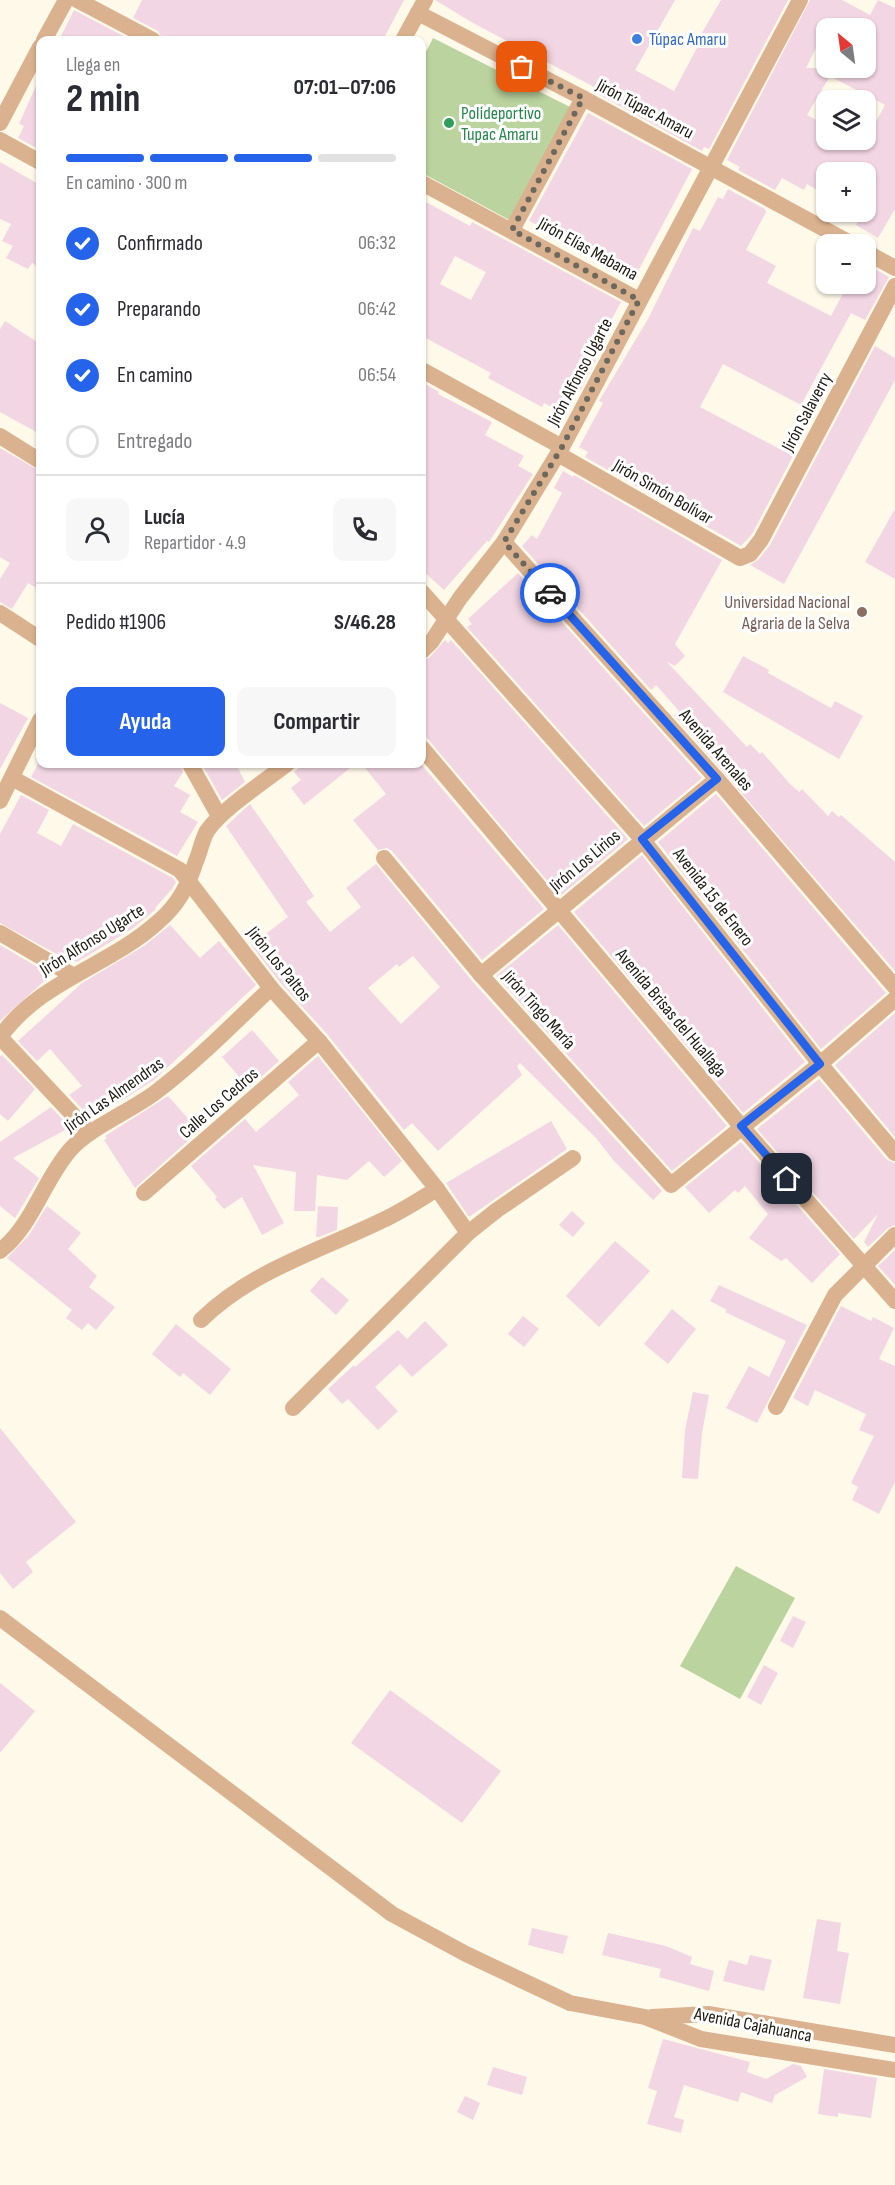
<!DOCTYPE html>
<html lang="es">
<meta charset="utf-8">
<style>
body{margin:0;font-family:"Sofia Sans Condensed",sans-serif;background:#f7f7f7;color:#2b2b33;height:100vh;display:flex;flex-direction:column;font-size:22px;white-space:nowrap}
*{box-sizing:border-box;margin:0}
p{font-size:20px;color:#7c7c81}
.icon{flex:none;width:33px;height:33px;fill:none;stroke:currentColor;stroke-width:2;stroke-linecap:round;stroke-linejoin:round}
.map{position:relative;flex:1;overflow:hidden}
.side{position:absolute;left:36px;top:36px;width:390px;height:732px;display:flex;flex-direction:column;background:#fff;border-radius:12px;box-shadow:0 2px 4px #0004}
.side>*{flex:none}
.needle{width:39px;rotate:331deg}
.buttons{position:absolute;left:816px;top:18px;display:grid;gap:12px}
.buttons a{display:grid;place-items:center;width:60px;height:60px;border-radius:12px;background:#fff;box-shadow:0 2px 4px #0004;font-size:30px}
.pin{position:absolute;display:grid;place-items:center;width:51px;height:51px;color:#fff;margin:-26px;border-radius:12px;box-shadow:0 3px 9px #0006}
.courier{position:absolute;display:grid;place-items:center;width:60px;height:60px;margin:-30px;border:4px solid #2563eb;border-radius:50%;background:#fff;color:#222;box-shadow:0 2px 8px #0007}
.headline em{font-style:normal;font-weight:700}
.headline div{display:flex;flex-direction:column-reverse}
.headline{display:flex;align-items:center;justify-content:space-between;height:102px;padding:0 30px}
h1{font-size:39px;font-weight:700;line-height:45px}
.bar{display:grid;grid-template-columns:repeat(4,1fr);gap:9px 6px;align-content:center;height:72px;padding:0 30px}
.bar i{height:8px;border-radius:4px;background:#e1e1e2}
.bar .on{background:#2563eb}
.bar p{grid-column:span 4}
.line{display:flex;align-items:center;gap:15px;padding:0 30px;border-top:2px solid #e1e1e2}
.line div{flex:1}
.round{display:grid;place-items:center;flex:none;width:63px;height:63px;border-radius:12px;background:#f7f7f7}
ol{padding:0 30px;list-style:none}
li{display:flex;align-items:center;gap:18px;height:66px}
li p{margin-inline-start:auto}
li .icon{padding:6px;border-radius:50%;background:#2563eb;color:#fff;stroke-width:4}
li:last-child{color:#7c7c81}
li i{width:33px;height:33px;border:3px solid #e1e1e2;border-radius:50%}
.cta{display:flex;gap:12px;margin-top:auto;padding:12px 30px}
.cta a{flex:1;height:69px;border-radius:12px;background:#2563eb;color:#fff;font-size:24px;font-weight:700;line-height:69px;text-align:center}
.cta a+a{background:#f7f7f7;color:#2b2b33}
.map>svg:first-child{display:block}
.green{fill:#bbd39e}
.building{fill:#f2d6e3;fill-rule:evenodd}
.lines{fill:none;stroke-linecap:round;stroke-linejoin:round}
.street{stroke:#dbb28f;stroke-width:16}
.done{stroke:#6c685d;stroke-width:6;stroke-dasharray:0 10.8}
.route{stroke:#2563eb;stroke-width:8}
.shop-dot{fill:#3f7fe0;stroke:#fff;stroke-width:2}
.leisure-dot{fill:#2e9e5b;stroke:#fff;stroke-width:2}
.education-dot{fill:#8d6e63;stroke:#fff;stroke-width:2}
.labels{text-anchor:middle;dominant-baseline:central;stroke-width:6;stroke-linejoin:round;paint-order:stroke}
.shop-label{font-size:18px;fill:#366cbe;stroke:#fff;text-anchor:start}
.street-label{font-size:18px;fill:#1d1a11;stroke:#fff}
.leisure-label{font-size:18px;fill:#27864d;stroke:#fff;text-anchor:start}
.education-label{font-size:18px;fill:#785e54;stroke:#fff;text-anchor:end}
</style>
<div class="map">
<svg width="895" height="2185" viewBox="0 0 895 2185">
<rect width="100%" height="100%" fill="#fff9ea"/>
<g class="green">
<polygon points="433,38 576,110 517,224 422,173 422,60"/>
<polygon points="736,1566 795,1598 740,1699 680,1666"/>
</g>
<g class="building">
<polygon points="142,0 404,0 383,40 163,40 158,31 133,18"/>
<polygon points="435,0 675,0 635,70 674,91 699,44 696,43 721,0 788,0 709,149 704,147 702,151 598,94 600,90 473,23"/>
<path d="M 810,0 L 842,0 L 870,15 L 878,0 L 895,8 L 895,209 L 878,238 L 856,225 L 863,212 L 866,212 L 866,172 L 826,172 L 826,181 L 820,192 L 807,184 L 804,190 L 782,178 L 775,190 L 738,170 L 740,167 L 727,160 ZM 826,28 L 866,28 L 866,68 L 806,68 ZM 830,76 L 885,105 L 866,140 L 826,140 L 826,125 L 807,115 Z"/>
<polygon points="74,10 131,40 59,40"/>
<polygon points="40,77 40,150 18,138 24,126 19,124"/>
<polygon points="588,113 692,169 636,275 529,221"/>
<polygon points="0,162 40,185 40,268 32,263 28,269 6,258 13,246 2,241 11,224 0,219"/>
<polygon points="728,189 765,209 766,212 746,250 776,266 767,283 831,316 848,284 866,284 866,264 889,277 865,320 851,313 801,405 723,364 700,407 793,456 752,534 741,546 585,457 588,452 579,447 603,403 599,401 648,319 693,228 700,231 718,197 723,199"/>
<path d="M 422,200 L 470,226 L 472,222 L 621,302 L 591,357 L 596,360 L 580,391 L 577,389 L 566,409 L 559,411 L 544,403 L 542,407 L 488,378 L 491,373 L 422,336 ZM 455,256 L 486,272 L 471,300 L 440,284 Z"/>
<polygon points="5,321 40,344 40,434 0,412 0,329"/>
<polygon points="875,346 895,358 895,380 784,584 750,565 758,560 770,545"/>
<polygon points="422,382 439,392 438,394 492,422 485,435 524,456 518,466 533,474 489,542 487,541 444,590 422,570"/>
<polygon points="0,448 40,471 40,590 28,583 12,609 0,602 0,579 10,563 0,557"/>
<polygon points="563,471 573,477 574,475 722,560 675,644 685,656 675,666 667,662 747,747 750,744 760,754 762,752 790,784 799,792 802,789 828,816 832,811 839,817 841,815 895,862 895,971 674,715 679,711 656,685 651,690 522,546 532,535 537,539 562,493 554,488"/>
<polygon points="895,509 895,579 865,562"/>
<polygon points="518,573 702,778 644,826 467,627 472,624 468,619"/>
<polygon points="445,640 448,643 451,640 628,839 560,896 422,732 422,661 429,658"/>
<polygon points="743,656 769,670 768,673 831,708 835,701 863,716 839,759 723,692"/>
<polygon points="0,703 28,718 0,769"/>
<polygon points="38,764 180,764 183,772 174,786 190,795 180,812 198,822 177,856 31,777"/>
<polygon points="202,764 236,764 245,782 222,800"/>
<polygon points="304,764 355,764 304,805 291,788 301,780 294,772"/>
<polygon points="362,764 421,764 544,909 482,960 392,851 387,848 378,850 353,820 386,794"/>
<polygon points="716,794 886,993 821,1049 658,842"/>
<polygon points="21,795 49,810 37,833 61,846 73,824 173,878 176,882 172,889 155,908 156,909 132,929 77,962 64,956 62,957 0,923 0,834"/>
<path d="M 250,804 L 314,896 L 306,902 L 330,932 L 361,907 L 346,888 L 376,864 L 473,982 L 662,1191 L 653,1200 L 614,1161 L 596,1138 L 520,1063 L 517,1066 L 522,1075 L 438,1151 L 412,1123 L 404,1130 L 327,1034 L 279,981 L 251,945 L 288,917 L 226,826 ZM 413,956 L 440,987 L 401,1024 L 368,988 L 397,964 L 399,967 Z"/>
<polygon points="642,855 805,1062 743,1113 574,912"/>
<polygon points="170,925 200,958 219,941 256,985 154,1080 92,1119 69,1095 82,1086 50,1049 37,1061 18,1041 82,983 144,946"/>
<polygon points="558,925 727,1126 672,1171 496,976"/>
<polygon points="0,945 51,975 0,1021"/>
<polygon points="895,1013 895,1137 835,1065"/>
<polygon points="252,1030 279,1061 249,1088 222,1057"/>
<polygon points="2,1055 35,1089 8,1121 0,1114 0,1056"/>
<polygon points="318,1056 402,1161 384,1177 369,1161 347,1180 317,1175 315,1211 294,1211 296,1172 253,1165 284,1223 262,1235 242,1197 224,1209 215,1199 217,1197 191,1166 245,1119 256,1132 299,1095 288,1082"/>
<polygon points="819,1079 887,1160 895,1163 895,1225 888,1228 868,1247 864,1242 878,1214 854,1239 757,1129"/>
<polygon points="168,1096 199,1131 135,1188 104,1140 107,1138 105,1136"/>
<polygon points="51,1107 67,1124 67,1129 13,1158 39,1178 15,1218 0,1206 0,1142"/>
<polygon points="551,1121 567,1149 469,1217 446,1183"/>
<polygon points="741,1142 840,1254 812,1283 786,1258 781,1261 749,1238 768,1214 745,1186 738,1193 735,1190 709,1213 685,1187"/>
<polygon points="47,1206 81,1233 68,1249 97,1276 89,1287 115,1307 96,1330 88,1323 82,1330 66,1318 72,1310 7,1258 29,1235"/>
<polygon points="318,1206 338,1207 337,1230 319,1237 316,1237"/>
<polygon points="572,1211 585,1223 573,1237 559,1225"/>
<polygon points="615,1241 650,1271 599,1327 566,1296"/>
<polygon points="895,1250 895,1285 878,1266"/>
<polygon points="322,1277 349,1300 336,1315 310,1291"/>
<polygon points="719,1285 807,1325 757,1423 726,1408 749,1366 769,1377 786,1341 725,1312 727,1310 710,1301"/>
<polygon points="841,1306 871,1321 873,1317 894,1328 879,1359 895,1366 895,1482 879,1514 852,1500 858,1487 851,1483 874,1436 859,1430 866,1414 815,1390 808,1406 793,1398"/>
<polygon points="672,1309 696,1329 668,1364 644,1344"/>
<polygon points="523,1316 539,1329 524,1347 508,1334"/>
<polygon points="425,1321 448,1345 412,1377 400,1364 375,1387 398,1411 378,1430 348,1399 342,1404 328,1389 354,1365 355,1367 398,1330 407,1339"/>
<polygon points="176,1324 231,1369 210,1395 183,1373 180,1377 152,1354"/>
<polygon points="693,1392 709,1395 702,1433 698,1479 682,1478 685,1430"/>
<polygon points="0,1428 76,1522 26,1562 33,1572 13,1589 0,1573"/>
<polygon points="793,1616 806,1622 793,1648 780,1641"/>
<polygon points="764,1665 778,1673 761,1705 747,1697"/>
<polygon points="0,1683 35,1711 0,1753"/>
<polygon points="390,1690 501,1771 462,1823 351,1743"/>
<polygon points="817,1919 841,1923 837,1951 849,1953 840,2004 803,1998"/>
<polygon points="532,1928 568,1936 563,1954 528,1945"/>
<polygon points="608,1933 666,1946 692,1957 690,1964 714,1971 709,1991 659,1977 661,1969 602,1955"/>
<polygon points="750,1955 772,1960 764,1991 723,1981 729,1960 747,1965"/>
<polygon points="663,2039 750,2062 747,2072 766,2079 793,2064 801,2066 807,2077 775,2095 772,2103 741,2092 738,2102 684,2085 674,2117 684,2120 681,2133 647,2124 657,2091 648,2088"/>
<polygon points="493,2067 527,2077 522,2095 487,2085"/>
<polygon points="824,2069 877,2078 871,2118 838,2113 838,2117 818,2114"/>
<polygon points="465,2096 480,2103 473,2120 457,2112"/>
</g>
<g class="lines">
<g class="street">
<polyline points="77,0 153,40"/>
<polyline points="418,13 583,98 852,244"/>
<polyline points="44,40 66,0"/>
<polyline points="403,40 425,0"/>
<polyline points="0,123 40,47"/>
<polyline points="0,140 40,162"/>
<polyline points="422,183 639,300"/>
<polyline points="512,230 583,98"/>
<polyline points="866,252 895,268"/>
<polyline points="422,370 562,447"/>
<polyline points="0,436 40,461"/>
<polyline points="558,454 740,558 750,554 761,540 895,286"/>
<polyline points="504,542 717,779 895,987"/>
<polyline points="422,592 642,839 820,1064 895,1153"/>
<polyline points="0,613 40,639"/>
<polyline points="422,651 432,641 460,598 504,542 562,447 800,0"/>
<polyline points="422,748 741,1126 895,1301"/>
<polyline points="190,764 219,816"/>
<polyline points="12,778 180,870 271,988 319,1041 437,1189 468,1233"/>
<polyline points="0,801 40,720"/>
<polyline points="384,858 481,975 671,1185 820,1064 895,999"/>
<polyline points="0,933 72,975"/>
<polyline points="481,975 717,779"/>
<path d="M 0,1037 C 41,980 108,967 158,922 C 178,905 188,886 196,861 C 200,852 202,840 207,831 C 222,809 265,781 287,764"/>
<polyline points="0,1037 90,1133"/>
<polyline points="144,1193 319,1041"/>
<path d="M 0,1251 C 33,1225 43,1181 70,1150 C 89,1128 131,1111 156,1092 C 197,1061 234,1023 271,988"/>
<path d="M 201,1320 C 251,1271 319,1251 381,1221 C 401,1212 419,1200 437,1189"/>
<polyline points="776,1407 835,1295 895,1235"/>
<polyline points="293,1408 468,1233 497,1210 573,1158"/>
<polyline points="0,1618 392,1914 466,1954 570,2003 645,2017 701,2039 895,2070"/>
<polyline points="652,2017 708,2014 895,2045"/>
</g>
</g>
<g class="lines">
<polyline class="done" points="522,67 583,98 512,230 639,300 562,447 504,542 550,593"/>
<polyline class="route" points="550,593 717,779 642,839 820,1064 741,1126 787,1179"/>
</g>
<circle class="shop-dot" cx="637" cy="39" r="6"/>
<circle class="leisure-dot" cx="449" cy="123" r="6"/>
<circle class="education-dot" cx="862" cy="612" r="6"/>
<g class="labels">
<g class="shop-label">
<text x="649" y="39">Túpac Amaru</text>
</g>
<g class="street-label">
<text transform="translate(645 109) rotate(28)">Jirón Túpac Amaru</text>
<text transform="translate(588 249) rotate(29)">Jirón Elías Mabama</text>
<text transform="translate(580 372) rotate(-62)">Jirón Alfonso Ugarte</text>
<text transform="translate(807 412) rotate(-62)">Jirón Salaverry</text>
<text transform="translate(663 492) rotate(30)">Jirón Simón Bolívar</text>
<text transform="translate(716 750) rotate(49)">Avenida Arenales</text>
<text transform="translate(585 861) rotate(-40)">Jirón Los Lirios</text>
<text transform="translate(713 897) rotate(52)">Avenida 15 de Enero</text>
<text transform="translate(92 940) rotate(-32)">Jirón Alfonso Ugarte</text>
<text transform="translate(279 964) rotate(51)">Jirón Los Paltos</text>
<text transform="translate(539 1010) rotate(48)">Jirón Tingo María</text>
<text transform="translate(671 1013) rotate(50)">Avenida Brisas del Huallaga</text>
<text transform="translate(114 1095) rotate(-35)">Jirón Las Almendras</text>
<text transform="translate(219 1103) rotate(-41)">Calle Los Cedros</text>
<text transform="translate(753 2025) rotate(11)">Avenida Cajahuanca</text>
</g>
<g class="leisure-label">
<text x="461" y="113">Polideportivo<tspan x="461" dy="21">Tupac Amaru</tspan></text>
</g>
<g class="education-label">
<text x="850" y="602">Universidad Nacional<tspan x="850" dy="21">Agraria de la Selva</tspan></text>
</g>
</g>
</svg>
<div class="buttons">
<a><svg class="needle" viewBox="-14 -14 28 28"><path d="M0-13l5 13h-10z" fill="#e53935"/><path d="M0 13l5-13h-10z" fill="#7c7c81"/></svg></a>
<a><svg class="icon" aria-label="layers" viewBox="0 0 24 24"><path d="M12 4l9 5-9 5-9-5zM3 14l9 5 9-5"/></svg></a>
<a>+</a>
<a>−</a>
</div>
<div class="pin" style="left:522px;top:67px;background:#ea580c"><svg class="icon" aria-label="bag" viewBox="0 0 24 24"><path d="M5 8h14l-1 12H6zM9 8a3 3 0 0 1 6 0"/></svg></div>
<div class="pin" style="left:787px;top:1179px;background:#1f2937"><svg class="icon" aria-label="home" viewBox="0 0 24 24"><path d="M3 11l9-7 9 7M6 9v11h12V9"/></svg></div>
<div class="courier" style="left:550px;top:593px"><svg class="icon" aria-label="car" viewBox="0 0 24 24"><path d="M5 17H2v-5l4-1 3-4h7l3 4 3 1v5h-3M9 17h6M6 11h13"/><circle cx="7" cy="17" r="2"/><circle cx="17" cy="17" r="2"/></svg></div>
<section class="side">
<div class="headline"><div><h1>2 min</h1><p>Llega en</p></div><em>07:01–07:06</em></div>
<div class="bar"><i class="on"></i><i class="on"></i><i class="on"></i><i></i><p>En camino · 300 m</p></div>
<ol>
<li><svg class="icon" aria-label="check" viewBox="0 0 24 24"><path d="M5 12l5 5 9-10"/></svg>Confirmado<p>06:32</p></li>
<li><svg class="icon" aria-label="check" viewBox="0 0 24 24"><path d="M5 12l5 5 9-10"/></svg>Preparando<p>06:42</p></li>
<li><svg class="icon" aria-label="check" viewBox="0 0 24 24"><path d="M5 12l5 5 9-10"/></svg>En camino<p>06:54</p></li>
<li><i></i>Entregado</li>
</ol>
<div class="line" style="height:108px"><a class="round"><svg class="icon" aria-label="person" viewBox="0 0 24 24"><circle cx="12" cy="8" r="4"/><path d="M4 21q1-7 8-7t8 7"/></svg></a><div><b>Lucía</b><p>Repartidor · 4.9</p></div><a class="round"><svg class="icon" aria-label="phone" viewBox="0 0 24 24"><path d="M5 4h4l2 5-3 2q2 4 5 5l2-3 5 2v4C11 20 4 13 5 4z"/></svg></a></div>
<div class="line" style="height:78px"><div>Pedido #1906</div><b>S/46.28</b></div>
<div class="cta"><a>Ayuda</a><a>Compartir</a></div>
</section>
</div>
